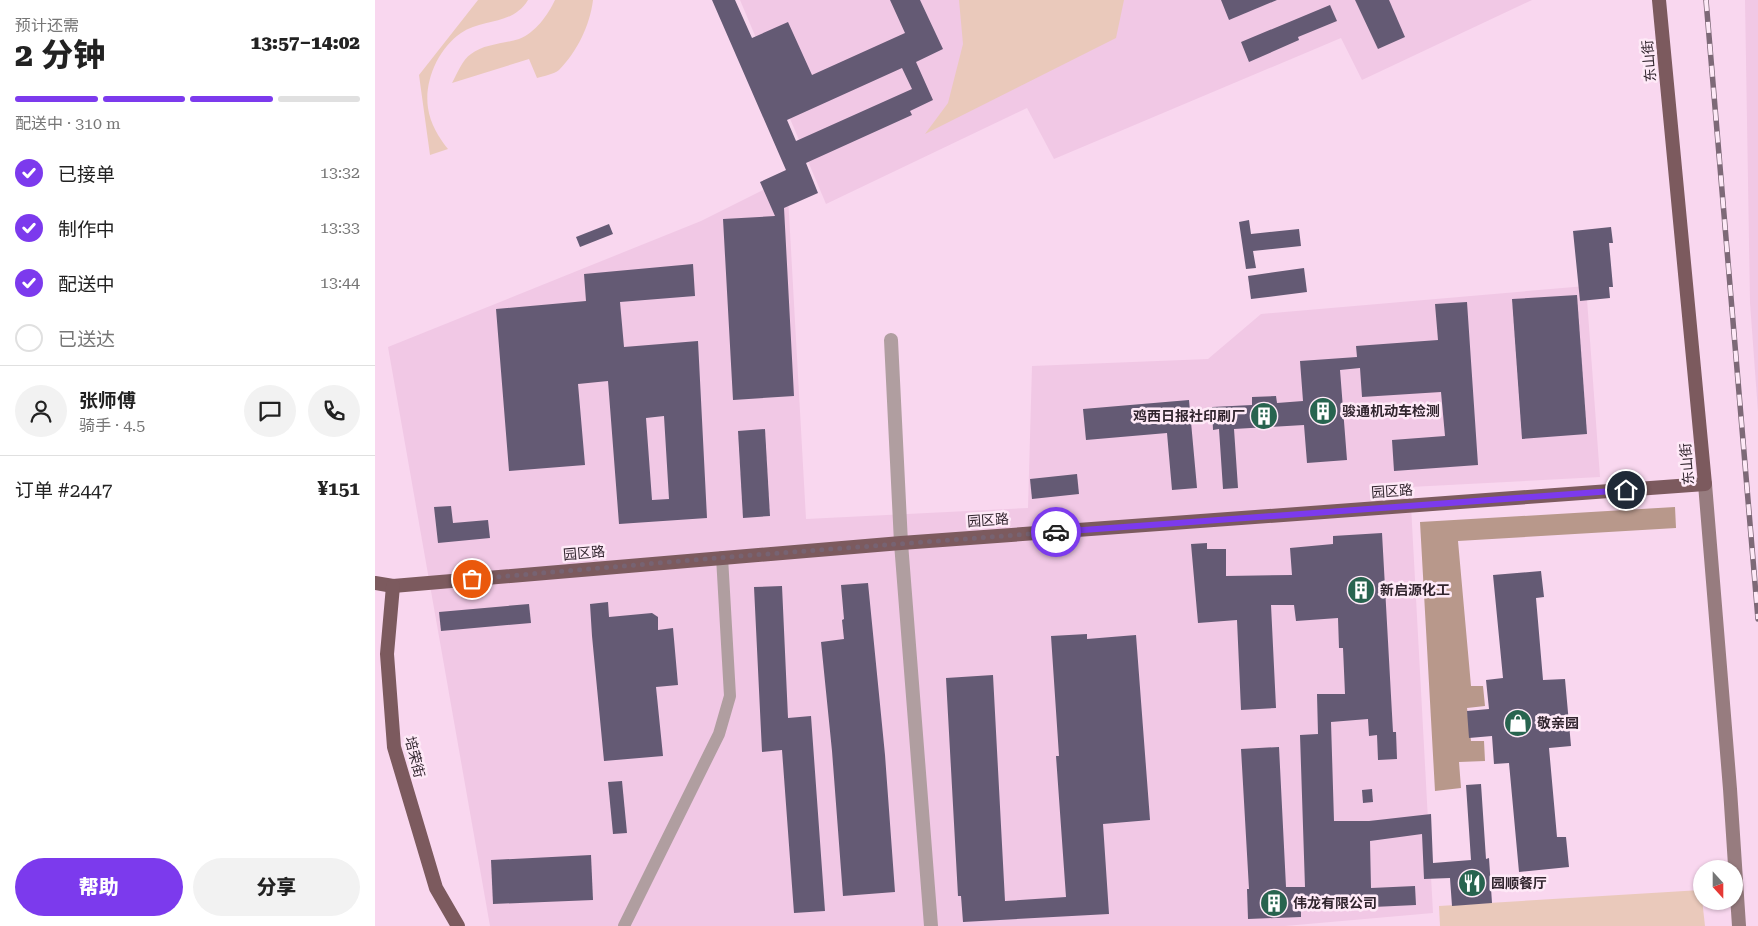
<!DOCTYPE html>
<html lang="zh">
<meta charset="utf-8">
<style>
body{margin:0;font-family:"Roboto Serif","Noto Sans SC",serif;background:#f2f2f2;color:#222;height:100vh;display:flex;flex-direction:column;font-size:19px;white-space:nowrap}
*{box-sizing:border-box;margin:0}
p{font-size:16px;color:#767676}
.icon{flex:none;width:28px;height:28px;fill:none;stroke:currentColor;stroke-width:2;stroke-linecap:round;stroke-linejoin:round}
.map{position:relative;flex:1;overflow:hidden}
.drawer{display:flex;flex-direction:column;background:#fff;width:375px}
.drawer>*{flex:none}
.needle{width:32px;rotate:159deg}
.buttons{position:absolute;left:1318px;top:860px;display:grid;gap:10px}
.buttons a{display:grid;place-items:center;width:50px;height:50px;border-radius:50%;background:#fff;box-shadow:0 1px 4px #0004;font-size:25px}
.pin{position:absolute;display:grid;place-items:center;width:42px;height:42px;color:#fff;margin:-21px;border:2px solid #fff;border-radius:50%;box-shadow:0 1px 5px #0007}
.courier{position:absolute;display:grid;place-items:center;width:50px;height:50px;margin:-25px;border:4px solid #7c3aed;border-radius:50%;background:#fff;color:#222;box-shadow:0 1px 6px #0007}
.overview em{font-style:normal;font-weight:800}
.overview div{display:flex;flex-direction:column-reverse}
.overview{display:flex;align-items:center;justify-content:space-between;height:85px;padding:0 15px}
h1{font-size:32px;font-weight:800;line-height:38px}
.bar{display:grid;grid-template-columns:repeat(4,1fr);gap:8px 5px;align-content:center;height:60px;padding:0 15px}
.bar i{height:6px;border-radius:4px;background:#e0e0e0}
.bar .active{background:#7c3aed}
.bar p{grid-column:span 4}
.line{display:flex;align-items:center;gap:12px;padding:0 15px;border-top:1px solid #e0e0e0}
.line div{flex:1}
.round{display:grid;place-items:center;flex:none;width:52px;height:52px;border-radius:26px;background:#f2f2f2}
ol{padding:0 15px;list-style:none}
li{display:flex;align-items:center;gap:15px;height:55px}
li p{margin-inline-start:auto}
li .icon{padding:5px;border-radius:50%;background:#7c3aed;color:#fff;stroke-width:4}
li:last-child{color:#767676}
li i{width:28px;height:28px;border:2px solid #e0e0e0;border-radius:50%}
.button{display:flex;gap:10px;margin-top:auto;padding:10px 15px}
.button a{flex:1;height:58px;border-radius:30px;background:#7c3aed;color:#fff;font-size:20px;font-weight:800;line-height:58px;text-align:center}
.button a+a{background:#f2f2f2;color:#222}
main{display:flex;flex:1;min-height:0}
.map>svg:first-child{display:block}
.built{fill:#f1c8e5}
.green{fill:#eac9bb}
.forest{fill:#b8988b}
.building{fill:#645a74;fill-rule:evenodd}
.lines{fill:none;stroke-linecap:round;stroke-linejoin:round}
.minor{stroke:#b09ea0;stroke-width:12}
.tertiary{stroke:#b09ea0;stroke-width:14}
.secondary{stroke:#977c7f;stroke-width:14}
.trunk{stroke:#7c5a5e;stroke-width:14}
.rail-casing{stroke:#7d6977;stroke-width:5.5}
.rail{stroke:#fee9f7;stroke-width:4;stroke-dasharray:11;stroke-linecap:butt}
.done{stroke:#776372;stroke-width:5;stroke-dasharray:0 9}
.route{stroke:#7c3aed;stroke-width:6}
.labels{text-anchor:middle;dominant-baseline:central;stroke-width:5;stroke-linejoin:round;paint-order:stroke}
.street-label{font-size:14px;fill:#31252e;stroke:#fee9f7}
.poi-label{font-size:14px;font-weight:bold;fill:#31252e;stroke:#fee9f7;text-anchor:start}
</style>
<main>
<section class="drawer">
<div class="overview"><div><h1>2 分钟</h1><p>预计还需</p></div><em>13:57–14:02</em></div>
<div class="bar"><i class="active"></i><i class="active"></i><i class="active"></i><i></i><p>配送中 · 310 m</p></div>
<ol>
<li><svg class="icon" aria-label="check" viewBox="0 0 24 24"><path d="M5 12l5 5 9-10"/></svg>已接单<p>13:32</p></li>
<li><svg class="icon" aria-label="check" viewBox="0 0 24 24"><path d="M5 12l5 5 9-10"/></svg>制作中<p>13:33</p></li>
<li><svg class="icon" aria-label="check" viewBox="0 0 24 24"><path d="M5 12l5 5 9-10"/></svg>配送中<p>13:44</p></li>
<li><i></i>已送达</li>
</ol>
<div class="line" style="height:90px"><a class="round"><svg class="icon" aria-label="person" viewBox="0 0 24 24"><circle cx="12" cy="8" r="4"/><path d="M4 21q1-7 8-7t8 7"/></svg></a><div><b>张师傅</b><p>骑手 · 4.5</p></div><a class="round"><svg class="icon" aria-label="chat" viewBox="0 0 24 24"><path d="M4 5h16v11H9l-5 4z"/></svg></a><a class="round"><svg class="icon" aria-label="phone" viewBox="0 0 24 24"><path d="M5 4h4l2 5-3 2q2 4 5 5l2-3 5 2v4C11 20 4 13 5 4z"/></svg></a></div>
<div class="line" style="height:65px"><div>订单 #2447</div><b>¥151</b></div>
<div class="button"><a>帮助</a><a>分享</a></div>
</section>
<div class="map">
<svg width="1383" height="926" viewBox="0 0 1383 926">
<rect width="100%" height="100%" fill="#f9d7ef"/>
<g class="built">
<polygon points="365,0 1157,0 987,80 966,38 679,159 652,108 451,204"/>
<polygon points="1370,0 1383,0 1383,412 1375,303"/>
<polygon points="412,178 431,519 653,508 657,366 833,359 886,314 1211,286 1225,477 1035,487 1058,913 910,926 115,926 13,347 326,221"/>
</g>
<g class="green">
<path d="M 103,0 L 153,0 C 137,26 108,18 86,33 C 63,49 49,81 53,108 C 55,123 64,138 73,149 L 55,155 L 44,75 Z"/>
<path d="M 180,0 L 218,0 C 215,25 202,52 184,70 C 179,74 169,76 162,78 L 154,59 L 77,83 C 82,74 87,60 96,54 C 109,44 128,44 144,39 C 160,33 173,15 180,0 Z"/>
<polygon points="584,0 749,0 741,38 550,134 573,103 588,44"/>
<polygon points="1326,890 1330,926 1065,926 1064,906"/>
</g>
<polygon class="forest" points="1300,507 1301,528 1083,541 1096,686 1108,686 1110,706 1092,708 1096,741 1109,741 1110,761 1084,762 1086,788 1060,791 1045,522"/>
<g class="building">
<path d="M 337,0 L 360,0 L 377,38 L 413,22 L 437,75 L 530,33 L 515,0 L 545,0 L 568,49 L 541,62 L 558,100 L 535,111 L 537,115 L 431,163 L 443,193 L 409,208 L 419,396 L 358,400 L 348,219 L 400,216 L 385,182 L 411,170 ZM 527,68 L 537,89 L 421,141 L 412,120 Z"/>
<polygon points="846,0 902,0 854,20"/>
<polygon points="980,0 1014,0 1030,37 1003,49"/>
<polygon points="955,5 962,21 923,37 924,40 874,62 866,42"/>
<polygon points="874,220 876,234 924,229 926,246 878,251 881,268 871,269 864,222"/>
<polygon points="234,224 238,234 205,247 201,237"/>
<polygon points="1236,227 1238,243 1234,243 1238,287 1234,287 1235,298 1205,301 1198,231"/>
<path d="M 318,264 L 320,296 L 245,302 L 249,347 L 323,341 L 332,518 L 244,524 L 233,381 L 203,384 L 210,465 L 134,471 L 121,309 L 211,301 L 209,274 ZM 289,416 L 294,499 L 277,500 L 271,418 Z"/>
<polygon points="929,268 932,292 876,299 873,276"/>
<polygon points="1202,295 1212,434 1147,439 1137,299"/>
<polygon points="1092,302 1103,465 1019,471 1017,440 1070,436 1066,392 987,397 985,368 965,370 972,460 932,463 929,425 859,429 863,488 848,489 844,429 838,430 837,407 877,405 877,397 901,396 902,403 928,401 925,361 982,357 981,346 1063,340 1060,304"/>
<polygon points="814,400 822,488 797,490 792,433 711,440 708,409"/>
<polygon points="390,429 395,516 368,518 363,431"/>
<polygon points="702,474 704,494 657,499 655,479"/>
<polygon points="76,506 78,523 113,520 115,538 63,543 59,507"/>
<polygon points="1007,533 1018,732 1021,732 1022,759 1003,760 1002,735 994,736 993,719 956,722 959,821 994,821 1056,814 1058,863 1096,860 1091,785 1106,784 1111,859 1114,858 1117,903 1077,906 1075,878 1049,879 1047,834 995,841 996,888 1040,886 1041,905 998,907 997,900 962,901 963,908 926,910 926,917 873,919 872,889 874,889 866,749 904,747 911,887 930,887 925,735 943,734 942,694 970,694 968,648 964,648 963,618 921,621 919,605 896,605 901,708 866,710 862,620 823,623 816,544 832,543 832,549 851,549 851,576 917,575 915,548 958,544 958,536"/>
<polygon points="1166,571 1169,597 1161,598 1168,680 1190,679 1196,746 1174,748 1182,837 1191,837 1194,867 1144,872 1134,763 1119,764 1117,736 1094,738 1092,711 1114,709 1111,680 1128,678 1118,575"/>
<polygon points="493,583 510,755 520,892 468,896 457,751 446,642 469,639 467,620 469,619 466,585"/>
<polygon points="407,586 413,718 436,716 450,911 419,913 407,750 387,752 379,587"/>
<polygon points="233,602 234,617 277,613 283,617 283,630 298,628 303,685 281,687 288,756 229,761 217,636 215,604"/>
<polygon points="154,604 156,623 66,631 64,612"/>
<polygon points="712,634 712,639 761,635 775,820 728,824 734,914 588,922 586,896 583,896 571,678 618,675 630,901 691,897 681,756 684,756 676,636"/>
<polygon points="247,781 252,833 238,834 233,782"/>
<polygon points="997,789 998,802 988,803 987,790"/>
<polygon points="216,855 218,900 118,904 116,860"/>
</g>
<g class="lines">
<polyline class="minor" points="249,926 344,734 355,696 347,557"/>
<polyline class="tertiary" points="516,340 526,543 556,926"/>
<polyline class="secondary" points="1330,484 1355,789 1364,926"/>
<g class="trunk">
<polyline points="0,583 18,586 526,543 1330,484 1284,0"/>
<polyline points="18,586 12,654 19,747 61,888 83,926"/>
</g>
<g class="rail-casing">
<polyline id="rail" points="1331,0 1383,619"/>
</g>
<use href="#rail" class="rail"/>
</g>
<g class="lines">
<polyline class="done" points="97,579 365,556 681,532"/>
<polyline class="route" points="681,532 1251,490"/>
</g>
<defs>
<g id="building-disc" transform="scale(1.4375)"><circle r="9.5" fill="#28644f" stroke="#fee9f7"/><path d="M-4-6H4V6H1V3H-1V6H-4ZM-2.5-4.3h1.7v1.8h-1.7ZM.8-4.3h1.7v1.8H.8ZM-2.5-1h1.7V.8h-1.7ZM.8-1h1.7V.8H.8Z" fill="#fff"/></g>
<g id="shop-disc" transform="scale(1.4375)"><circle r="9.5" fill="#28644f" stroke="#fee9f7"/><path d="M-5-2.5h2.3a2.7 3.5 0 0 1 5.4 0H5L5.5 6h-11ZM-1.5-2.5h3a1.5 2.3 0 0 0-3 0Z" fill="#fff"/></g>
<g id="restaurant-disc" transform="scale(1.4375)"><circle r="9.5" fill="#28644f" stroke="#fee9f7"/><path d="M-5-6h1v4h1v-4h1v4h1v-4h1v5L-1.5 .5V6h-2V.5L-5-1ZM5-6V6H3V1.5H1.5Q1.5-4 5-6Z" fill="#fff"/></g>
</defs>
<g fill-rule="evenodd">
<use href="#building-disc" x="948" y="411"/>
<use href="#building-disc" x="889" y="416"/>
<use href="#building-disc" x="986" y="590"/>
<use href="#shop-disc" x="1143" y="723"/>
<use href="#restaurant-disc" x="1097" y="883"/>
<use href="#building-disc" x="899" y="903"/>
</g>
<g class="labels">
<g class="street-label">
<text transform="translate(1274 61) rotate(-95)">东山街</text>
<text transform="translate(1312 464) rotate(-95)">东山街</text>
<text transform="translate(1017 491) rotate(-4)">园区路</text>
<text transform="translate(613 520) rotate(-4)">园区路</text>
<text transform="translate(209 553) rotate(-5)">园区路</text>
<text transform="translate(40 757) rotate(76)">培荣街</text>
</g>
<g class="poi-label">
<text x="967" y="411">骏通机动车检测</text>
<text x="870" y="416" text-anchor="end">鸡西日报社印刷厂</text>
<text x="1005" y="590">新启源化工</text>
<text x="1162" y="723">敬亲园</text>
<text x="1116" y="883">园顺餐厅</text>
<text x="918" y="903">伟龙有限公司</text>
</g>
</g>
</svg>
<div class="buttons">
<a><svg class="needle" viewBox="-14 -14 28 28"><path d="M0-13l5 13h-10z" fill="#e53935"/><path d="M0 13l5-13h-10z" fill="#767676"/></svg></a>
</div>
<div class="pin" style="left:97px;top:579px;background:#ea580c"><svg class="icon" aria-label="bag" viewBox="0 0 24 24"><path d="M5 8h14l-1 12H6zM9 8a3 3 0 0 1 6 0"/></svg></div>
<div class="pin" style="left:1251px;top:490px;background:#1f2937"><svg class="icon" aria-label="home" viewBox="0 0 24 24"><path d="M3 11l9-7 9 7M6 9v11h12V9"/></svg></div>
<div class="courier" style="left:681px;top:532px"><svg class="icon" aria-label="car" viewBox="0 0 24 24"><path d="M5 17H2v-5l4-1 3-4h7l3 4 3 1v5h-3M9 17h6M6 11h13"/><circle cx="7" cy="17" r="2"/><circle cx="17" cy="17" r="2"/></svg></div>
</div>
</main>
